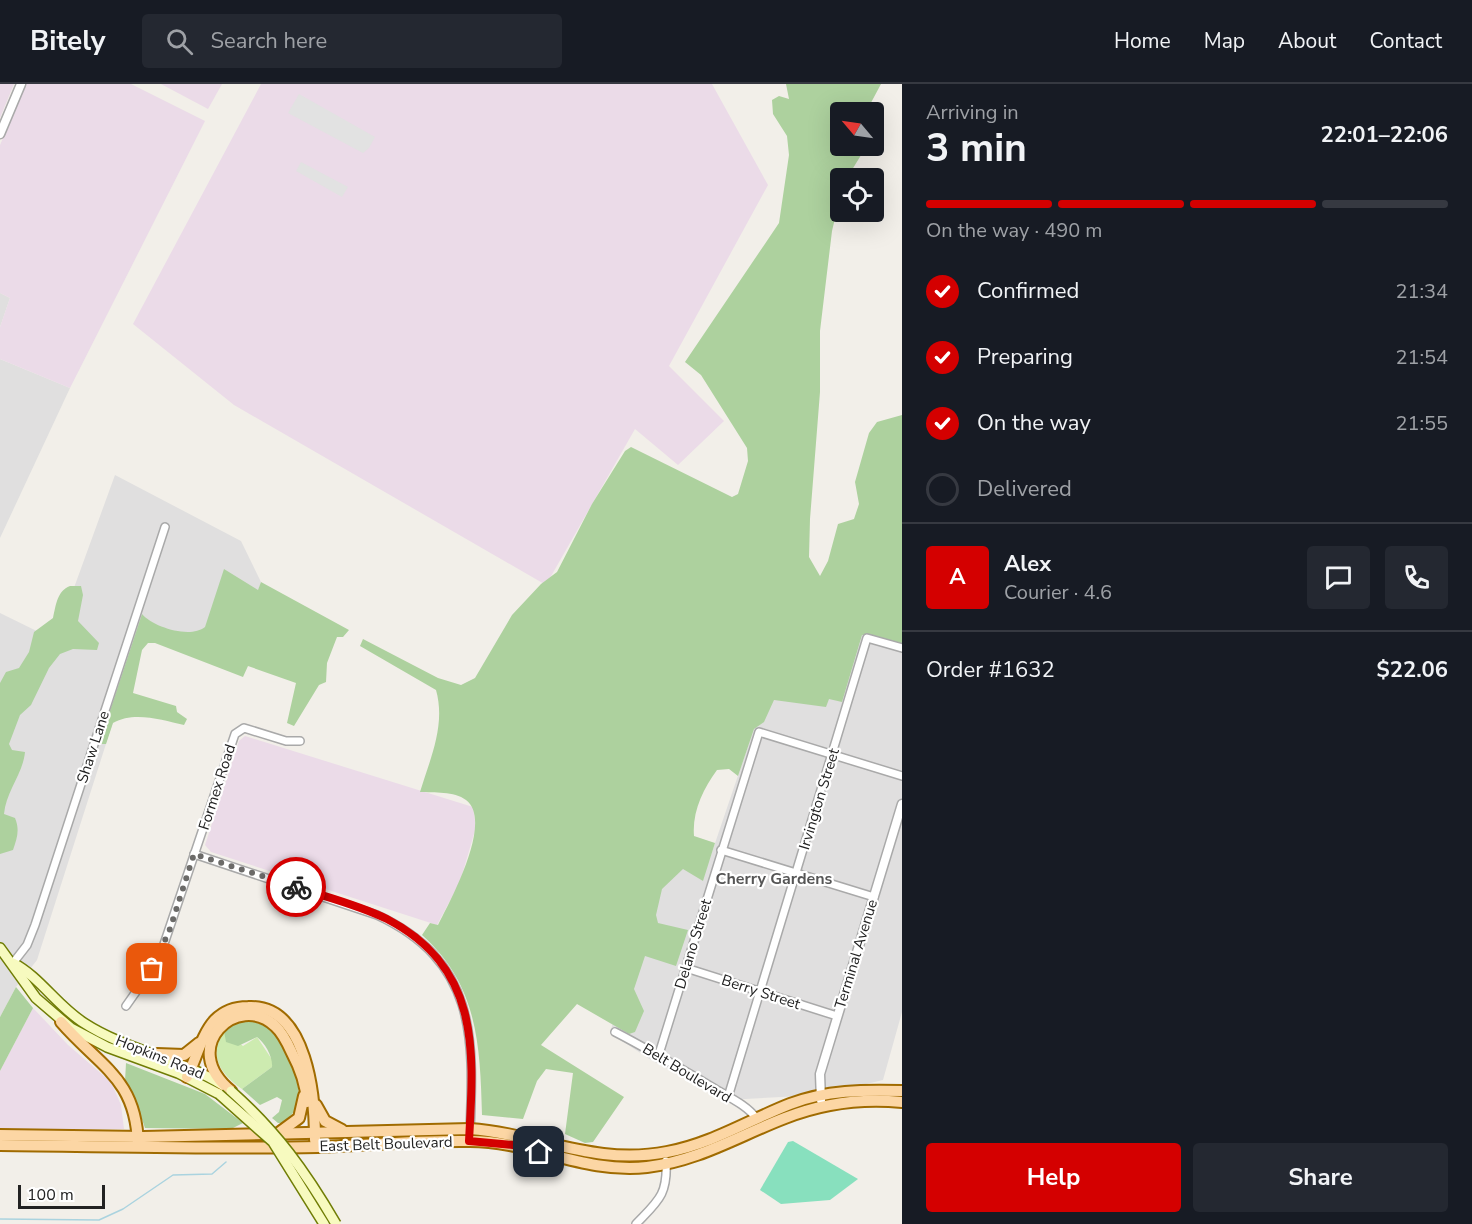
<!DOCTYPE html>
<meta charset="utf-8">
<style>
body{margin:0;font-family:"Nunito Sans",sans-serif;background:#242831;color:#f1f3f6;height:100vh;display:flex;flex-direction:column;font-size:22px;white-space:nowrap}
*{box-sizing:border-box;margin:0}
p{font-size:20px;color:#9ea1a6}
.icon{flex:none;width:33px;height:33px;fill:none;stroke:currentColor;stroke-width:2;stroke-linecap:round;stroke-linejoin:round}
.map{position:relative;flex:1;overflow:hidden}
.sheet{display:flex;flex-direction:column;background:#171b24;width:570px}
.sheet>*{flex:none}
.needle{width:39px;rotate:299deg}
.buttons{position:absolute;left:830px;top:18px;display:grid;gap:12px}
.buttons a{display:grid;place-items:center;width:54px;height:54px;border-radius:6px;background:#171b24;box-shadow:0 6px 24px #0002;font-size:30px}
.scale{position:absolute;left:18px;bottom:15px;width:87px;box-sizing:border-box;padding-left:6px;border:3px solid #222;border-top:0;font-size:16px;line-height:21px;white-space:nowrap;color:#222;-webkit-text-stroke:4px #fff;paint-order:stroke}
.pin{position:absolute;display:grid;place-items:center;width:51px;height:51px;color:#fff;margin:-26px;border-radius:12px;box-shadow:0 3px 9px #0006}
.courier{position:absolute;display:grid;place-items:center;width:60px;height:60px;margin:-30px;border:4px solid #d40000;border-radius:50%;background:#fff;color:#222;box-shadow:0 2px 8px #0007}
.summary em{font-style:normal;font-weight:700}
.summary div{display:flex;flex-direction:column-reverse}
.summary{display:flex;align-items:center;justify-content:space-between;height:102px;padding:0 24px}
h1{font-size:39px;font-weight:700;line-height:45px}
.bar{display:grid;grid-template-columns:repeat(4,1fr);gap:9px 6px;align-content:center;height:72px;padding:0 24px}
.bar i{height:8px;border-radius:4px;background:#363941}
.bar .selected{background:#d40000}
.bar p{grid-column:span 4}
.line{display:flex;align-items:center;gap:15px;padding:0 24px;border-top:2px solid #363941}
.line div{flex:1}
.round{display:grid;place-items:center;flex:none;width:63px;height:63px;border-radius:6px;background:#242831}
ol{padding:0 24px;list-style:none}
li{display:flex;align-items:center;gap:18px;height:66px}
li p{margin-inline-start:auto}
li .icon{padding:6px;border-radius:50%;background:#d40000;color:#fff;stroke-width:4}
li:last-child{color:#9ea1a6}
li i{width:33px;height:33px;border:3px solid #363941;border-radius:50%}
.primary-button{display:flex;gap:12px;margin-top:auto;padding:12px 24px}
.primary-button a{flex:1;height:69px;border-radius:6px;background:#d40000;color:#fff;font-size:24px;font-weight:700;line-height:69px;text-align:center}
.primary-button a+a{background:#242831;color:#f1f3f6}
header{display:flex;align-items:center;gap:36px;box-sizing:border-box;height:84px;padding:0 30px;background:#171b24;border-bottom:2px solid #363941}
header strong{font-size:28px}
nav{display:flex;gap:33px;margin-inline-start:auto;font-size:21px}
.search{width:420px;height:54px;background:#242831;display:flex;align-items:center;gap:15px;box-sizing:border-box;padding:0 21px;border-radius:6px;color:#9ea1a6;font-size:22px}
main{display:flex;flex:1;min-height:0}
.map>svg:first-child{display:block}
.residential{fill:#e0dfdf}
.industrial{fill:#ebdbe8}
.grass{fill:#cdebb0}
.forest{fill:#add19e}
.pitch{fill:#88e0be}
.parking{fill:#e2e2e2}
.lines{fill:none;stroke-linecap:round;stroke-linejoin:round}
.stream{stroke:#aad3df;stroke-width:1.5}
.minor-casing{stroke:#a9a9a9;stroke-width:10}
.tertiary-casing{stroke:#a9a9a9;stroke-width:11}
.secondary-casing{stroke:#707d05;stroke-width:12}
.primary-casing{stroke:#a06b00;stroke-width:14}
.minor{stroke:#fff;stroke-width:7}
.tertiary{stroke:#fff;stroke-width:8}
.secondary{stroke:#f7fabf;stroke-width:9}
.primary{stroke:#fcd6a4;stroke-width:10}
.secondary-bridge-casing{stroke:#707d05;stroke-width:12;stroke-linecap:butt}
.secondary-bridge{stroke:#f7fabf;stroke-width:9}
.done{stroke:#6b6a68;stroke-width:6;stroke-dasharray:0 10.8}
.route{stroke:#d40000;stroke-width:8}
.labels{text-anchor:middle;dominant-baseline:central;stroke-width:4.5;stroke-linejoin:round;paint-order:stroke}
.street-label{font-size:15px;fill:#222;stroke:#fff}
.neighbourhood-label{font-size:16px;font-weight:bold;fill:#555;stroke:#fff}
</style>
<header>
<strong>Bitely</strong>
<div class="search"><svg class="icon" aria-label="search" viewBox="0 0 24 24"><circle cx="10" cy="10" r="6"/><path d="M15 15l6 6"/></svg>Search here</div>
<nav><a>Home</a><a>Map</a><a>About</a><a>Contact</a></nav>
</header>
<main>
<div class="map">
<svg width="902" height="1140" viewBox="0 0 902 1140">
<rect width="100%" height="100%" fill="#f2efe9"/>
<g class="residential">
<polygon points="0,209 10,214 0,243"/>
<polygon points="0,275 70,304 0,454"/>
<polygon points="115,391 241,457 261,498 236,577 142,547 37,876 16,903 0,933 0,529 55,556"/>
<polygon points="853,548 902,564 902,928 883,996 820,1011 726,1016 651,976 610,949 665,763 709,777 768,603"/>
</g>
<g class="industrial">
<polygon points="0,0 14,0 0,34"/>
<polygon points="26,0 131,0 205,37 70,304 0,275 0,243 10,214 0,209 0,61"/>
<polygon points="161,0 222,0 208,25"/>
<polygon points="261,0 712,0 768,101 669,282 724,337 678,381 635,345 546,501 234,321 133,240"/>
<polygon points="245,652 473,723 476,743 460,798 437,841 211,768 205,761 239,657"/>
<polygon points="33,924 68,961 111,998 121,1021 124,1045 0,1045 0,987"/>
</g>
<path class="grass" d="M 224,947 L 243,962 L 257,953 L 273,977 L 272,983 L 242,1005 C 220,990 208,971 224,947 Z"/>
<g class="forest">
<path d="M 786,0 L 881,0 L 866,28 L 840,28 L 840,62 L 866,63 L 847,94 L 840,94 L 840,113 L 832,147 L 820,247 L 820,308 L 810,435 L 809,473 L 820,492 L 828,477 L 838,440 L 854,435 L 859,420 L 855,398 L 869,349 L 877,338 L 902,331 L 902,560 L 862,551 L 842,618 L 829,615 L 826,623 L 774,616 L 764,638 L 754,645 L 738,692 L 729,685 L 717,686 C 703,705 692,728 694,752 L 715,759 L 703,797 L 683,785 L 662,805 L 656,831 L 658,839 L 688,846 L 676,882 L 645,872 L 634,905 L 644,927 L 635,948 L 629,950 L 577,920 L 541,961 L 624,1013 L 593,1058 L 585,1059 L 565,1050 L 573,989 L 546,985 L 537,997 L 523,1035 L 482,1031 C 480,961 478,901 422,851 L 430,839 L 438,841 C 450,817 494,737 466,716 C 454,707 434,709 420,708 C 430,675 446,641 436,606 L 360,562 L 363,555 L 438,594 L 461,601 L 475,594 L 512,531 L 541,500 L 557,488 L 592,420 L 625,367 L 631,363 L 732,413 L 738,410 L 748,377 L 747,364 L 701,291 L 685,278 L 779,139 L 789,71 L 787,52 L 773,30 L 772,16 L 779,12 L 789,15 Z"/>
<path d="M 224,485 L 258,506 L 261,498 L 349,546 L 343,553 L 337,553 L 327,579 L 326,598 L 319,601 L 294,642 L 287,639 L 296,599 L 248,582 L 243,593 L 155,559 L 148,559 L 142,566 L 133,609 L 176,622 L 177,628 L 187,635 L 184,641 C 162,636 134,627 113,639 L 106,660 L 99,660 L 142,530 C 153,543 190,555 205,543 Z"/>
<path d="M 70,502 L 81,502 L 83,511 L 78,537 L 99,559 L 97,566 L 73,565 L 60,570 L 49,584 L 31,621 L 20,631 L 9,660 L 12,666 L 25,668 C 23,690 6,707 4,730 L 15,734 C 20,746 17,754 13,766 L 0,770 L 0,599 L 6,588 L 19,584 L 29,568 L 34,548 L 53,534 C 56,521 57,507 70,502 Z"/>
<polygon points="16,903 33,924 0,987 0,933"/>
<path d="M 247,937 C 286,940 298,988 300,1021 L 284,1039 L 278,1039 L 272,1034 L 279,1028 L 282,1016 L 277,1013 L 260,1021 L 242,1005 L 272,983 C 273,973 265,959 257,953 L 238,962 L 226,958 L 224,947 L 235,938 Z"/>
<polygon points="126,979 205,1010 243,1039 231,1045 145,1044 133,1009 125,997"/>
</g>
<polygon class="pitch" points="793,1057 858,1095 830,1116 781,1120 760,1106 788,1058"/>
<g class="parking">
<polygon points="299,10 375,53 369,64 363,69 288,29"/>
<polygon points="301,78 348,103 342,113 296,87"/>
</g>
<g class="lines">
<polyline class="stream" points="0,1135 99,1136 123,1125 173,1091 212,1090 226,1078"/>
<g class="minor-casing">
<g id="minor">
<polyline points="721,766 874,813"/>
<path d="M 194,770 L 377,831 C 476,877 474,952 470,1047"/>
<polyline points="13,879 27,861 35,841 165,443"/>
<polyline points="686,884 837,932"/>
<polyline points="126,922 152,885 163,863 235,650 244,644 286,657 300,657"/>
<path d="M 615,948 C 648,965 680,984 712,1003 C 726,1012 746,1020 757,1035"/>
<polyline points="659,970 759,648 902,692"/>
<polyline points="728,1013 867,554 902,564"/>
<path d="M 636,1140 C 658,1117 668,1111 666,1077"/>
</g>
</g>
<g class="tertiary-casing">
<g id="tertiary">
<polyline points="0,50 21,0"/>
<polyline points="821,1016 820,990 902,720"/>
</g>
</g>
<g class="secondary-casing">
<g id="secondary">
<polyline points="0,864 36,914 71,944 107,963 178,989 219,1010"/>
<path d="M 13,879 C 40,893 57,922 84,939 C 127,967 180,974 224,1002"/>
</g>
</g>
<g class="primary-casing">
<g id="primary">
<path d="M 61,938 C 100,983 136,994 138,1060"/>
<polyline points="157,970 184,971 199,959"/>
<path d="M 187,993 C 196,975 202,950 215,936 C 225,926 235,923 248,923 C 308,920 315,1015 315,1056"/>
<path d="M 231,1007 C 177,963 238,907 275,942 C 283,949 288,960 292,969 C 300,984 306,1000 307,1018"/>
<polyline points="316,1021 325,1037 342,1046"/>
<polyline points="280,1048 299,1034 304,1012"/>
<path d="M 0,1051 L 144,1053 L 470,1045 C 540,1050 594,1082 667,1068 C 711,1060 749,1036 790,1020 C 826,1006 864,1006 902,1007"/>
<path d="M 0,1061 C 106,1062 212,1065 318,1063 C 368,1061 419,1056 470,1057 C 530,1057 585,1090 647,1083 C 698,1077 738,1052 785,1034 C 823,1019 861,1014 902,1018"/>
</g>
</g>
<use href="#minor" class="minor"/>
<use href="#tertiary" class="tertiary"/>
<use href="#secondary" class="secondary"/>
<use href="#primary" class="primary"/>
<g class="secondary-bridge-casing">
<g id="secondary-bridge">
<path d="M 231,1007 C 277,1048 305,1087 336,1140"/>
<polyline points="219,1010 273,1058 324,1140"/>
</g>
</g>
<use href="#secondary-bridge" class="secondary-bridge"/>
</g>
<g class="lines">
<polyline class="done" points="152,885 170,845 194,770 296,803"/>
<path class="route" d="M 296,803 C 326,813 359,821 387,835 C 481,884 474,967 469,1057 L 513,1061 L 539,1068"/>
</g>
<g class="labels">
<g class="street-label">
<text transform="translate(93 663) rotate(-72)">Shaw Lane</text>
<text transform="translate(217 703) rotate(-72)">Formex Road</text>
<text transform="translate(819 715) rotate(-73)">Irvington Street</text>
<text transform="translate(693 860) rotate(-73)">Delano Street</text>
<text transform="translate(856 870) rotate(-73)">Terminal Avenue</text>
<text transform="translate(761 908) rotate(18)">Berry Street</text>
<text transform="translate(160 973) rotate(22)">Hopkins Road</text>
<text transform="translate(687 989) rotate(31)">Belt Boulevard</text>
<text transform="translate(386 1060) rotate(-2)">East Belt Boulevard</text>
</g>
<g class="neighbourhood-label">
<text x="774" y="795">Cherry Gardens</text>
</g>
</g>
</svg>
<div class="buttons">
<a><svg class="needle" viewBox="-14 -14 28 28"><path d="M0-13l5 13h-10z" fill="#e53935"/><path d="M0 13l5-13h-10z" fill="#9ea1a6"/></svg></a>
<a><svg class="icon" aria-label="locate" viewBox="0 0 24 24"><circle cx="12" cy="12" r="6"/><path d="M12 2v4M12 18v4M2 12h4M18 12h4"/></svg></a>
</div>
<div class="scale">100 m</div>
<div class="pin" style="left:152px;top:885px;background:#ea580c"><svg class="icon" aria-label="bag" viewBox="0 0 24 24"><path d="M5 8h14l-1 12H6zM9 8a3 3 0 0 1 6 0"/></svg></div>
<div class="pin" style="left:539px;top:1068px;background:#1f2937"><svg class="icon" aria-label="home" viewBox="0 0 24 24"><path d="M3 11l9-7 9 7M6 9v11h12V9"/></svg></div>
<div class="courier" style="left:296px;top:803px"><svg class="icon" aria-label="bike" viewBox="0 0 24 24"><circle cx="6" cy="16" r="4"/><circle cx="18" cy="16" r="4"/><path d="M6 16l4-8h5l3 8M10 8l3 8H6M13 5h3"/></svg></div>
</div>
<section class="sheet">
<div class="summary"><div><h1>3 min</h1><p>Arriving in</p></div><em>22:01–22:06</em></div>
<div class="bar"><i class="selected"></i><i class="selected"></i><i class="selected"></i><i></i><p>On the way · 490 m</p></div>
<ol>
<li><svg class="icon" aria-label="check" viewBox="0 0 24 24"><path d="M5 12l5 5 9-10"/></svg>Confirmed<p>21:34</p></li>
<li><svg class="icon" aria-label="check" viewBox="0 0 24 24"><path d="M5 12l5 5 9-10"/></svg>Preparing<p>21:54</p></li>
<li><svg class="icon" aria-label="check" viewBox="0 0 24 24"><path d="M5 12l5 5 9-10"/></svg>On the way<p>21:55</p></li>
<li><i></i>Delivered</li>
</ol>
<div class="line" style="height:108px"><b class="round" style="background:#d40000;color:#fff">A</b><div><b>Alex</b><p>Courier · 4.6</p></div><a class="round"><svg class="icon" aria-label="chat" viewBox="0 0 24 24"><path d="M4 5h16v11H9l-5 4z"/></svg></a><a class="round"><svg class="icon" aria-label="phone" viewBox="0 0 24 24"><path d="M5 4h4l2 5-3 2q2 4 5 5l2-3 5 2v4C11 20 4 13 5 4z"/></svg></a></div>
<div class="line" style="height:78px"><div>Order #1632</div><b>$22.06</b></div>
<div class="primary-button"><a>Help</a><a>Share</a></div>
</section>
</main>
